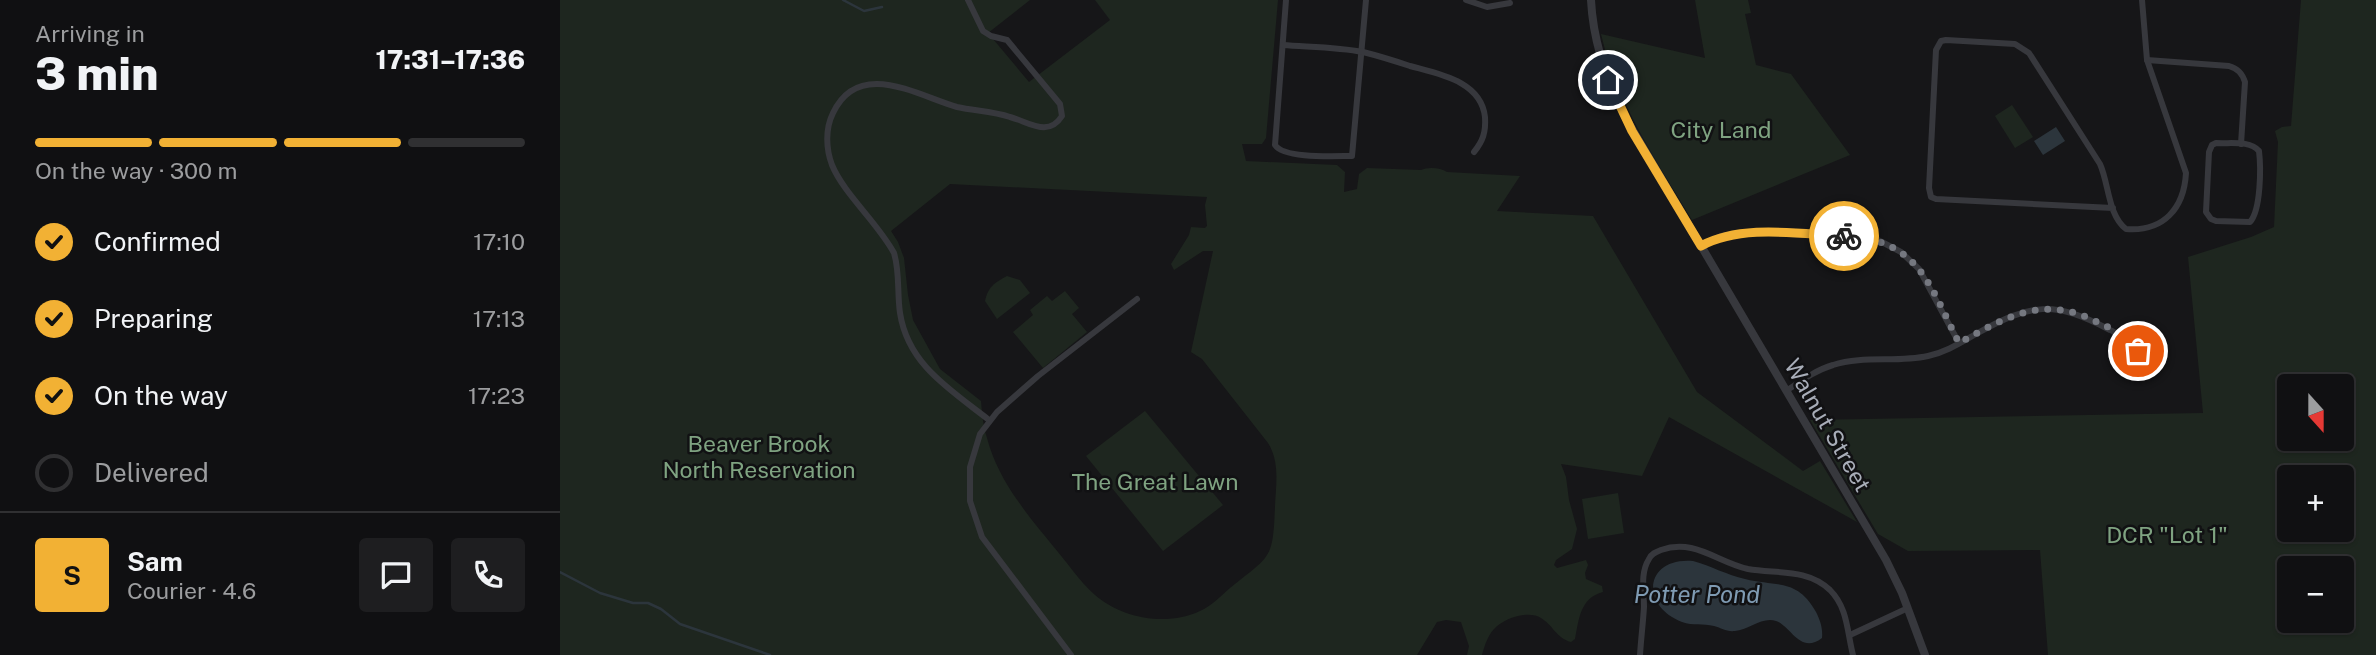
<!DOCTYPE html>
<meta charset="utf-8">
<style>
body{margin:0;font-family:"Public Sans",sans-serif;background:#1e1e20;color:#f1f3f6;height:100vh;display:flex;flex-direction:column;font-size:26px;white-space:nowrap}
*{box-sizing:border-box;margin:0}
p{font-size:23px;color:#9c9d9f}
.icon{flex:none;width:38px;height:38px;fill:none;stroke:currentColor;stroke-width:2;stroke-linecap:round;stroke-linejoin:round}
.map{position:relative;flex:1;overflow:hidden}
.details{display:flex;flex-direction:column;background:#101012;width:560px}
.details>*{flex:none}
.needle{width:46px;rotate:159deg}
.buttons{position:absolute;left:1717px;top:374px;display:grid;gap:14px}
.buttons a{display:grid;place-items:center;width:77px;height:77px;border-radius:7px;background:#101012;box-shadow:0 2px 5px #0004,0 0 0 2px #303032;font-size:35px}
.pin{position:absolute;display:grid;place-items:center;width:60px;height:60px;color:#fff;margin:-30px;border:4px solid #fff;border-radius:50%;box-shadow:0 2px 7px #0007}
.courier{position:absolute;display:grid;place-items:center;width:70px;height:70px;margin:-35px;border:5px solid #f2b134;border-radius:50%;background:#fff;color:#222;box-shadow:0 2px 9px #0007}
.overview em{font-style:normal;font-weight:800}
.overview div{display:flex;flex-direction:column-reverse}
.overview{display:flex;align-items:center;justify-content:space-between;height:119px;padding:0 35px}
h1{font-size:46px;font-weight:800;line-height:52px}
.bar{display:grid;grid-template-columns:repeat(4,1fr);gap:10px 7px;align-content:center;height:84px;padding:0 35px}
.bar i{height:9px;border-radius:5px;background:#303032}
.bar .active{background:#f2b134}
.bar p{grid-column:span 4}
.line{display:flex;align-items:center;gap:18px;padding:0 35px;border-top:2px solid #303032}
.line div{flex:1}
.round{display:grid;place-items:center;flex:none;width:74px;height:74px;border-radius:7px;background:#1e1e20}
ol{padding:0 35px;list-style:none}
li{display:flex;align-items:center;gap:21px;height:77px}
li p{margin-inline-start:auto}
li .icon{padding:7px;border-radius:50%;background:#f2b134;color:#111;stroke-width:4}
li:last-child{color:#9c9d9f}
li i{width:38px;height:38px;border:4px solid #303032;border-radius:50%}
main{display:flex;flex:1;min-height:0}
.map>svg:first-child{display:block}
.green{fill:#1e261f;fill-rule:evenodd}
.water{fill:#2c353c}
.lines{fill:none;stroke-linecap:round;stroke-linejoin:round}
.stream{stroke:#2c353c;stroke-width:2.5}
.minor{stroke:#37383d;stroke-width:6}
.tertiary{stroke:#37383d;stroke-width:8}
.done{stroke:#757880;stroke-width:7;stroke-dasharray:0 12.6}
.route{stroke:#f2b134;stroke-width:9}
.labels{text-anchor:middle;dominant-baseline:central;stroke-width:5;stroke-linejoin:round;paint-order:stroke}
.park-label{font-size:23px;fill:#7fa381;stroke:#111113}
.street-label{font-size:23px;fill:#a8adb8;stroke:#111113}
.water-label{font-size:24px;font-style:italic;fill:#7f9bb3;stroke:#111113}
</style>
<main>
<section class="details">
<div class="overview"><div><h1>3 min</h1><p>Arriving in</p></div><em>17:31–17:36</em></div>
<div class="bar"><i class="active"></i><i class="active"></i><i class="active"></i><i></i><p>On the way · 300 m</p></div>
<ol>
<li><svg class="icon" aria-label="check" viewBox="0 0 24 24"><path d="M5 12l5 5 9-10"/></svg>Confirmed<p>17:10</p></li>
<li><svg class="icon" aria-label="check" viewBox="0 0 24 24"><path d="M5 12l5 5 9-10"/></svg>Preparing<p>17:13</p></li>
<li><svg class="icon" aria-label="check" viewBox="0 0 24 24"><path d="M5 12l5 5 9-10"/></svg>On the way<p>17:23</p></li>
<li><i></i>Delivered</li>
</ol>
<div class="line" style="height:126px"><b class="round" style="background:#f2b134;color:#111">S</b><div><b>Sam</b><p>Courier · 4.6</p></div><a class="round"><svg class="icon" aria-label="chat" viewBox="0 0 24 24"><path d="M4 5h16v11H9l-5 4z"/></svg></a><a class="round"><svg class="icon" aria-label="phone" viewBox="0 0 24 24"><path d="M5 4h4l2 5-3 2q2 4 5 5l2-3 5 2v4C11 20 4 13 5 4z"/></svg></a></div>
</section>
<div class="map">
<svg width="1816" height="655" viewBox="0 0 1816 655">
<rect width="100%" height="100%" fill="#161618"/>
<g class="green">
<path d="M 0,0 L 470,0 L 428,33 L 469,82 L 550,20 L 535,0 L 718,0 L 706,138 L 702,144 L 682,144 L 686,161 L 777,165 L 785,172 L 784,192 L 797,189 L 799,174 L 807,168 L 861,170 C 867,167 880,167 887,172 L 960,176 L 937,211 L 1033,216 L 1137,392 L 1243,471 L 1260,461 L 1297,522 L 1109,417 L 1082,476 L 1001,464 L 1006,477 L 1009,500 L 1017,529 L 1012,549 L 996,560 L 994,565 L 997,568 L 1026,560 L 1028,565 L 1025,573 L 1026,579 L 1042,586 L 1043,592 C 1020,598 1019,619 1015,639 L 1011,642 C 996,638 993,625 981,618 C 969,610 944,618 934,629 C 928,635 924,647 922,655 L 907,655 L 909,646 L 901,622 L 886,620 L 877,622 L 857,655 L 0,655 ZM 390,184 L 647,197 L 645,205 L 647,226 L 645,228 L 631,227 L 629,235 L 611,264 L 614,270 L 643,251 L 653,251 L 631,352 L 642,359 L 708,443 C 720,462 716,484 715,506 C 713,560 711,555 670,588 C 661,596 651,606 640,611 C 607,627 561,618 535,595 C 519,581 507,562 493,546 C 466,513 438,480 427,438 C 423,426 422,413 421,401 L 380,369 L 353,320 L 348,295 L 344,258 L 338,242 L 331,231 Z"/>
<path d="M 1135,0 L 1188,0 L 1191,13 L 1185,14 L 1196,65 L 1231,74 L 1290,155 L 1132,220 C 1096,160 1057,103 1041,34 L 1145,58 Z"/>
<path d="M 1741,0 L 1816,0 L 1816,655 L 1488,655 L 1480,550 L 1348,551 L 1318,534 L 1250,420 L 1643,413 L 1628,257 L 1691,237 L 1714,227 L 1718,142 L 1715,131 L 1722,127 L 1731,126 ZM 1729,387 L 1782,387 L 1782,439 L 1729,439 ZM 1729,478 L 1782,478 L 1782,530 L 1729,530 ZM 1729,569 L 1782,569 L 1782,621 L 1729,621 Z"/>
<polygon points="1452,105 1473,137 1455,148 1435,116"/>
<path d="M 447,276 L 460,280 L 470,293 L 437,319 L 425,301 C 428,287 434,283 447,276 Z"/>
<polygon points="505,291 519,308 512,314 527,332 483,368 453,332 473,315 470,310 487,296 492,301"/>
<polygon points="585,411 663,505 603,551 526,456"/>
<polygon points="1058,493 1064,533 1028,539 1022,499"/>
</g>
<g class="water">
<polygon points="1496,127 1505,141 1483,155 1474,141"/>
<path d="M 1133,561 C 1151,566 1167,575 1185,579 C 1217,587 1237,578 1256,612 C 1260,620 1263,628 1262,638 C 1240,655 1231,626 1216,621 C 1203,616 1188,630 1175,631 C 1166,632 1162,628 1154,626 C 1143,623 1133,626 1122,622 C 1079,605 1085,557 1133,561 Z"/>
</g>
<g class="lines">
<g class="stream">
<polyline points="283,0 304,11 322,7"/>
<polyline points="0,572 40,593 73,603 88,603 101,609 120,624 210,655"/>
</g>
<g class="minor">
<path d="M 408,0 L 423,31 L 431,36 L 447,40 L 500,104 L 502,116 C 488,138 469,122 450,117 C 433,111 415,111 397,107 C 358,96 299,58 273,113 C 265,129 266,149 272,165 C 284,194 318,223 334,253 C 340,273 337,293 340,313 C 348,365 391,390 429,420"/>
<path d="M 726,0 L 715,145 C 724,159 775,156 792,156 L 806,0"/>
<polyline points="906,0 927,7 950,3"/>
<path d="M 723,45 C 749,47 778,47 803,52 C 819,56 835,61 850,66 C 879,74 921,81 925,117 C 926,132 923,141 914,152"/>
<path d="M 1587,60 L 1669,66 C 1678,69 1682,73 1685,82 L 1681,144"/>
<path d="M 1656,143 C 1670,144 1690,140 1699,151 C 1701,167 1701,210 1690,222 L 1656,221 L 1651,219 L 1646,212 L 1649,152 L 1652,145 Z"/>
<path d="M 1553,208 L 1376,199 L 1371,197 L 1369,188 L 1376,50 L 1381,41 L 1386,40 L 1455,44 L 1469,53 L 1540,164 C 1549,184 1548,215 1566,229 C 1604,232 1624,208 1626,173 L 1587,60 L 1582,0"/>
<polyline points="1141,246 1161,236 1187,232 1295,237 1318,240 1341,252 1359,269 1399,343"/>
<path d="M 1226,391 C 1241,381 1256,370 1273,365 C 1303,355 1337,363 1368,356 C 1386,352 1400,343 1416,334 C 1471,303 1494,300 1550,330 C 1553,331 1556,334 1560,335 C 1570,336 1576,328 1582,340 L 1580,349 L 1574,353 L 1566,350 L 1560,335"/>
<polyline points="1290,635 1348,608"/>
<polyline points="511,655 422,537 410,501 410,467 420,434 437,412 478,376 577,299"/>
<path d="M 1080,655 C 1081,639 1083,623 1084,607 C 1084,591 1080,573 1089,559 C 1091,554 1096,552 1101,550 C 1134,538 1157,562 1188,569 C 1216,574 1247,568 1270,590 C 1288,608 1287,632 1293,655"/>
</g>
<path class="tertiary" d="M 1031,0 C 1033,41 1046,79 1064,115 L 1326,560 L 1342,593 L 1365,655"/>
</g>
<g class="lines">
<path class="done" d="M 1284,236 C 1359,239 1370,286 1399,343 C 1446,317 1484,294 1537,322 C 1543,325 1557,330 1560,336 C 1563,340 1563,346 1566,350 L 1574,353 L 1578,351"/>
<path class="route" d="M 1048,80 L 1072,131 L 1141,246 C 1182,224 1238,234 1284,236"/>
</g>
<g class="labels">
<g class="park-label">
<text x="1161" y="129">City Land</text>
<text x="199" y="443">Beaver Brook<tspan x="199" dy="26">North Reservation</tspan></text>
<text x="595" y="481">The Great Lawn</text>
<text x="1607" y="534">DCR "Lot 1"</text>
</g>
<g class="street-label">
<text transform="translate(1268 425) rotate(60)">Walnut Street</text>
</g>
<g class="water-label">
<text x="1137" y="594">Potter Pond</text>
</g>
</g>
</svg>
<div class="buttons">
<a><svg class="needle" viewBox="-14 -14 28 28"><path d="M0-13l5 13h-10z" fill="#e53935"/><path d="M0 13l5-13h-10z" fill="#9c9d9f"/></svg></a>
<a>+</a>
<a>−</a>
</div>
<div class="pin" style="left:1578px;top:351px;background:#ea580c"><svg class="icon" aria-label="bag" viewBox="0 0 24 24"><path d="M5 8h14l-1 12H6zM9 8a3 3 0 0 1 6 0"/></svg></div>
<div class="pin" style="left:1048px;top:80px;background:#1f2937"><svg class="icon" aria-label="home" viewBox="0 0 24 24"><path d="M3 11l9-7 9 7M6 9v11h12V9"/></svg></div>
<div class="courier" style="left:1284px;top:236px"><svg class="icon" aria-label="bike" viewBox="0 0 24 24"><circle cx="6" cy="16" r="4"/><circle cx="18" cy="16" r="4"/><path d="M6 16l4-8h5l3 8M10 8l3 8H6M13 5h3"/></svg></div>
</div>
</main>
